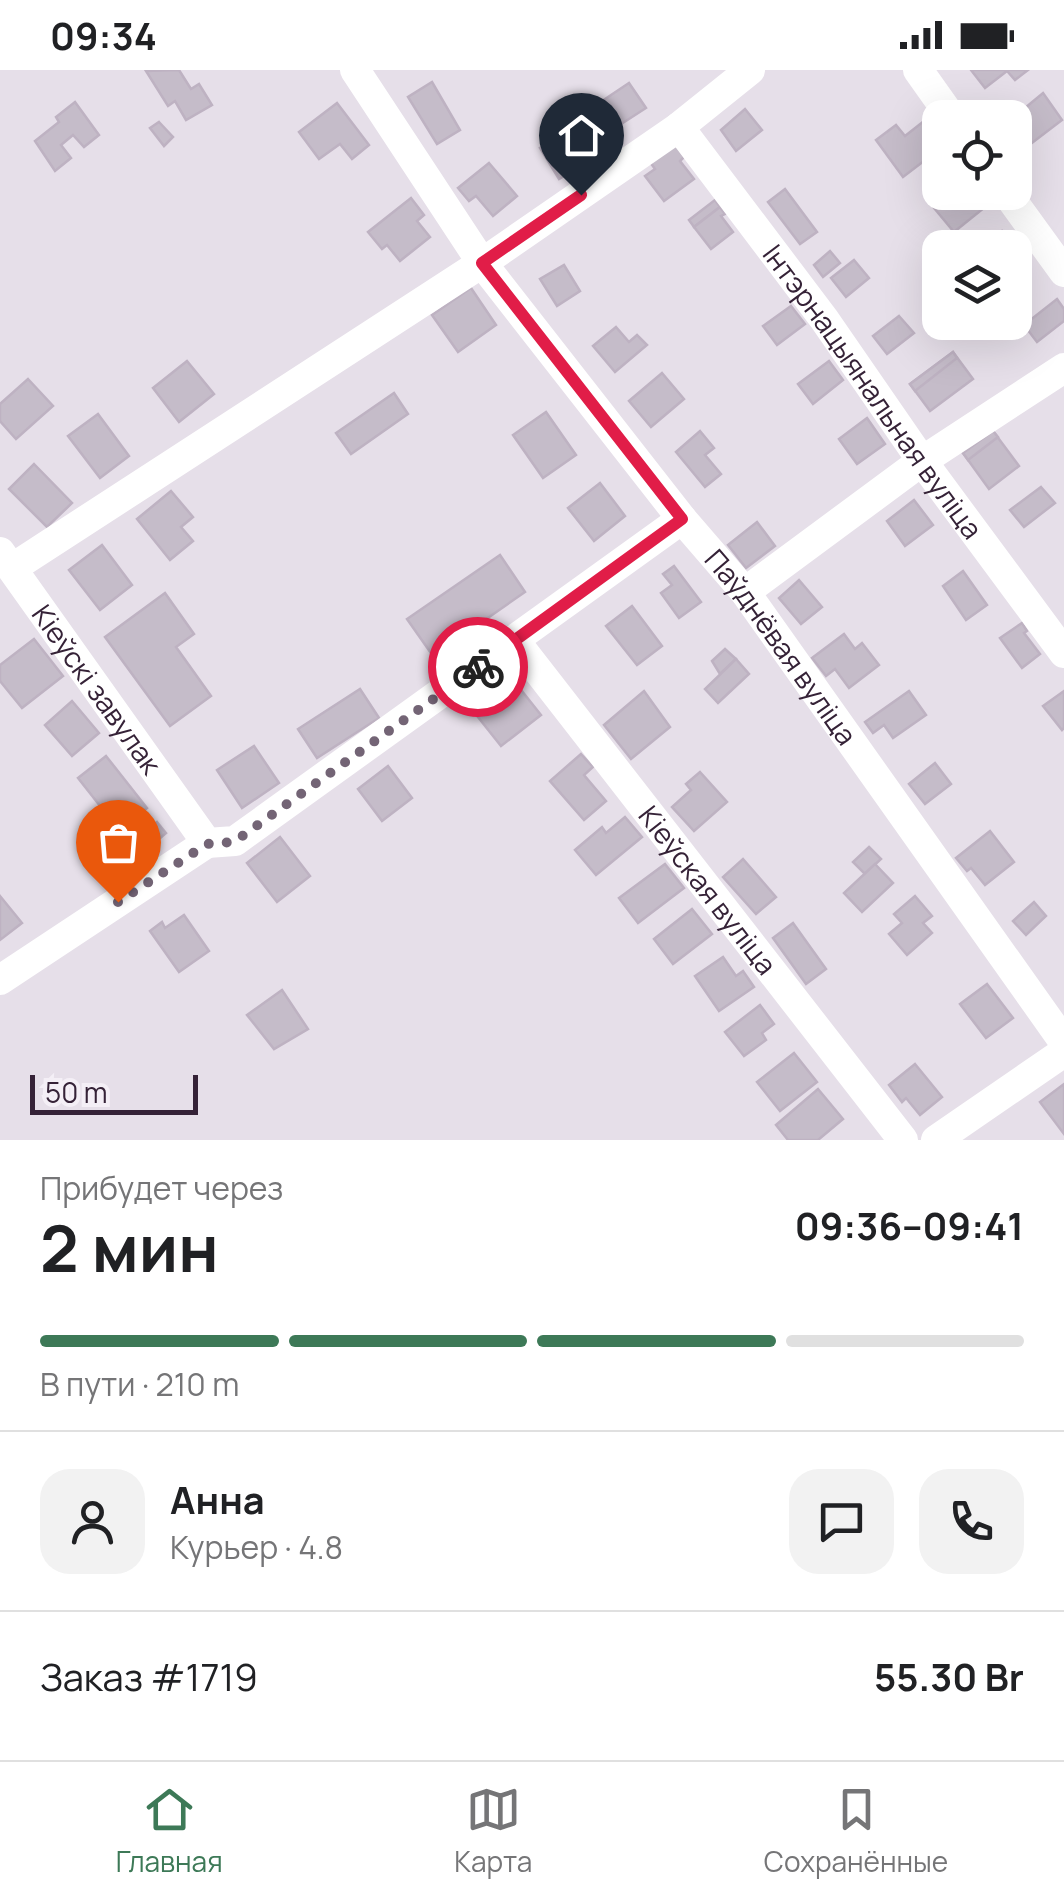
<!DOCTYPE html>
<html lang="ru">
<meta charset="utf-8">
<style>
body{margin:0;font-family:Manrope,sans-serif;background:#f2f2f2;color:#202124;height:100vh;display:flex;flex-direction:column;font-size:38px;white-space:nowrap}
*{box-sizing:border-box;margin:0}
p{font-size:32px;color:#757577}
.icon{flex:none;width:55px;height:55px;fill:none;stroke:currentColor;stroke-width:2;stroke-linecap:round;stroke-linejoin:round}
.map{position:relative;height:1070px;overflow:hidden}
.side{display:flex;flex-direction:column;background:#fff;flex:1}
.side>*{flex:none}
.tools{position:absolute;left:922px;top:30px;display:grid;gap:20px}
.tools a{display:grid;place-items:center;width:110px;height:110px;border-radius:20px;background:#fff;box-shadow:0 10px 40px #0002;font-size:50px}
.scale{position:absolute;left:30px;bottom:25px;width:168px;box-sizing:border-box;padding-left:10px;border:5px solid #352237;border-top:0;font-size:28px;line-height:35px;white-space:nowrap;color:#352237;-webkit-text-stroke:8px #f4eff6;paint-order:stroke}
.pin{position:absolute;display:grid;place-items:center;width:85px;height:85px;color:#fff;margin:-102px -42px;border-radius:50% 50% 50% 0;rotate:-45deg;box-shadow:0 0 10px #0007}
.pin .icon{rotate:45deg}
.courier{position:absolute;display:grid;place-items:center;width:100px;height:100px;margin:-50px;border:8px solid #e11d48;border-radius:50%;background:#fff;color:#222;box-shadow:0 2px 12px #0007}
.head em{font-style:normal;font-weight:700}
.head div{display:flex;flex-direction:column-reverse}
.head{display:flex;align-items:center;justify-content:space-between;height:170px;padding:0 40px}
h1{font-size:65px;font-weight:700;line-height:75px}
.bar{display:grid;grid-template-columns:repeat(4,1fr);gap:15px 10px;align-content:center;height:120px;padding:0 40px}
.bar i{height:12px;border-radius:8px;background:#e0e0e0}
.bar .selected{background:#3d7957}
.bar p{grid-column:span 4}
.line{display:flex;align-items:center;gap:25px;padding:0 40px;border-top:2px solid #e0e0e0}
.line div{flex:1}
.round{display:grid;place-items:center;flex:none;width:105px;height:105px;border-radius:30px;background:#f2f2f2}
.status{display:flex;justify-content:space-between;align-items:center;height:70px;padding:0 50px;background:#fff;direction:ltr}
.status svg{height:28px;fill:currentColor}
.dock{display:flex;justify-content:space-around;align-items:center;height:140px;border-top:2px solid #e0e0e0;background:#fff;font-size:28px;color:#757577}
.dock a{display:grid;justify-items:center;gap:5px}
.dock .selected{color:#3d7957}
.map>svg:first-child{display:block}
.building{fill:#c5bcc9;stroke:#beb2c2;stroke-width:2.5}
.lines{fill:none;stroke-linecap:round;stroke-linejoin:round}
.minor{stroke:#fff;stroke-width:30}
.done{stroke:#736475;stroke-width:10;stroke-dasharray:0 18}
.route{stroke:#e11d48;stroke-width:12}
.labels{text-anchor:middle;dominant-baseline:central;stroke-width:8;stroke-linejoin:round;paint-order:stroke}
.street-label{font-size:28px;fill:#352237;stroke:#f4eff6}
</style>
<div class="status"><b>09:34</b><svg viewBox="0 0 49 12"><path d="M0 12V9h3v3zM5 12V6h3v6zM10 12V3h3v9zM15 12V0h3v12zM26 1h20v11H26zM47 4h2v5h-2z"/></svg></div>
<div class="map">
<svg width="1064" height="1070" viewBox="0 0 1064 1070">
<rect width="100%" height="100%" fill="#e6dfe9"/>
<g class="building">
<polygon points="179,0 191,19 199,14 212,35 186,50 175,31 168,36 146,1"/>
<polygon points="971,0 1028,0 1015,10 1007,1 985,18"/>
<polygon points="432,12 460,60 437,74 408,27"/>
<polygon points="629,13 646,38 618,56 602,31"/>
<polygon points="1043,23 1062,50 1020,82 1015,76 1013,48"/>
<polygon points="75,32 99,65 84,77 73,65 61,75 71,88 55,101 35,71 59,52 56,47"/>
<polygon points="337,33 369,75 352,89 340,74 319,89 299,62"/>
<polygon points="745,39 762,60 736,81 721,60"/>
<polygon points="924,51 937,68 927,76 933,84 903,107 876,70 896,55 905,66"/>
<polygon points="159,52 173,67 164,76 150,58"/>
<polygon points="571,59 590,90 559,109 540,78"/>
<polygon points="675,74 684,87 680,91 694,109 664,131 645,106 655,99 650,92"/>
<polygon points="489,93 517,126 493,146 476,126 469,131 458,118"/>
<polygon points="785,119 817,162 800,174 768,132"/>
<polygon points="953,122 973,122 985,137 954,162 934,138"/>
<polygon points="411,128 424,145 417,151 430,167 400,191 387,175 382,179 368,162"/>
<polygon points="715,130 720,137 694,157 689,150"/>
<polygon points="720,137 725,144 721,146 733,162 711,179 694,157"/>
<polygon points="1002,161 1024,189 1015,195 1015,178 981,178"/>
<polygon points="830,181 840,193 823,207 814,195"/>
<polygon points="854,190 869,208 846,227 831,208"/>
<polygon points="564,195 580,221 557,236 540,209"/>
<polygon points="471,218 496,255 458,282 432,245"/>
<polygon points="1057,229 1064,239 1064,251 1037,272 1024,255"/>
<polygon points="791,236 805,254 777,275 763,256"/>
<polygon points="899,246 914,263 887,284 873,266"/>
<polygon points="616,257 629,272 637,265 647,275 615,302 593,276"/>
<polygon points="953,282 973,309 930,341 910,314"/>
<polygon points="953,282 957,288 915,321 910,314"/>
<polygon points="187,291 214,324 179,352 153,318"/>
<polygon points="829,291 843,310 813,334 798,314"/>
<polygon points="662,303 684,329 651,357 629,331"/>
<polygon points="28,309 53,336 16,369 0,351 0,334"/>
<polygon points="394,323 408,344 351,384 336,363"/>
<polygon points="546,342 576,385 543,408 513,365"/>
<polygon points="98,344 129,386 100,408 68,366"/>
<polygon points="867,348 885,374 857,394 839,369"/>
<polygon points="700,361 714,378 705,385 721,404 705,417 676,382"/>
<polygon points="993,361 1019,396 989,419 963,383"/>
<polygon points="993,361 998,367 968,390 963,383"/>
<polygon points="34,394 72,433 47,457 9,419"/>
<polygon points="600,413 625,446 594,471 568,438"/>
<polygon points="1041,417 1055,433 1024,457 1010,440"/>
<polygon points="171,421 193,447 181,457 193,471 170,490 137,449"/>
<polygon points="914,430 933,455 905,476 887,451"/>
<polygon points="757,452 775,476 746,498 728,475"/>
<polygon points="102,475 132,515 100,540 69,500"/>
<polygon points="500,485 525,522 433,586 407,549"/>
<polygon points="674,496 701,532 679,548 661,523 672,515 663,504"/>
<polygon points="963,501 987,535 966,550 943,516"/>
<polygon points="799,510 822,537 801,554 779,528"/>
<polygon points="165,523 194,564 176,577 211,626 170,656 105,567"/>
<polygon points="632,536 662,576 637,595 606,556"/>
<polygon points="1022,553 1027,561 1024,563 1040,584 1022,598 1000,568"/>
<polygon points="844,564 855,579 862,573 879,595 849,618 835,599 826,606 812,588"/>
<polygon points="34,569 63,606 22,638 0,611 0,595"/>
<polygon points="725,579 736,589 720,604 712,591"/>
<polygon points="736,589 749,604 718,633 705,619"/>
<polygon points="510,606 541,645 501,676 470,637"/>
<polygon points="360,619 379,648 317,688 298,659"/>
<polygon points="644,621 670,657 631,689 604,655"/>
<polygon points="909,621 926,645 893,668 884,655 873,663 865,652"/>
<polygon points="1064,621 1064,658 1062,660 1043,636"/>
<polygon points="72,631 99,663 72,686 45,655"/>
<polygon points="254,676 279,713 242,738 217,700"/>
<polygon points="581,684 593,697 584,705 606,731 584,750 550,711"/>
<polygon points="106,686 147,738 119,760 78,708"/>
<polygon points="935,693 951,714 925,734 909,714"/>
<polygon points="388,696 412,728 382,751 358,719"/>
<polygon points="700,702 727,732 694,761 672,737 691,720 686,714"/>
<polygon points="625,747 642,767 596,805 575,780 602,757 606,763"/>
<polygon points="157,752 166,763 152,775 142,764"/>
<polygon points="990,761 1014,792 985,815 971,798 967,801 956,788"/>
<polygon points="280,767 310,806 277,832 247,793"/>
<polygon points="869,777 881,789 865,804 853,792"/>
<polygon points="743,789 776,827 756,844 723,807"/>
<polygon points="665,794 684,818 638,853 619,828"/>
<polygon points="875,794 893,813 862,842 844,823"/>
<polygon points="0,826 22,853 0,870"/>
<polygon points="915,826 932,846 923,853 932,863 907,885 889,864 902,853 894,844"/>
<polygon points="1034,832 1046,846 1026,865 1013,851"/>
<polygon points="692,839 712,864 673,894 654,869"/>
<polygon points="184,845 209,881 179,902 150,861 162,852 165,858"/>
<polygon points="793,853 826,899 806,914 773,868"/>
<polygon points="723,887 736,906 743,901 754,917 719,941 695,906"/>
<polygon points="987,914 1013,948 986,968 960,934"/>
<polygon points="282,920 308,959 274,979 247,945"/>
<polygon points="760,935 774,954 762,963 766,970 744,986 725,962"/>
<polygon points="794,983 817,1012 780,1041 757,1012"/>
<polygon points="915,994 942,1027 920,1045 906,1028 902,1032 889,1015"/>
<polygon points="1064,1014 1064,1064 1040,1032"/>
<polygon points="818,1019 843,1049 818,1070 788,1070 776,1055"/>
</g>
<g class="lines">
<g class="minor">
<path id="s1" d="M 355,0 L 482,193 L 682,449 L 745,522 L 1064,972"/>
<polyline points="918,0 952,48"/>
<path id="s2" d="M 679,57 L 824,249 L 922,391 L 1064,583"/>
<polyline points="1006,122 1064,202"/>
<path id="s3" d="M 0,482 L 207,773 L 235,771 L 682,449"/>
<polyline points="14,497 482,193 679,57 750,0"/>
<polyline points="745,522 922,391 1064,298"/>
<path id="s4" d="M 515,571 L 903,1070"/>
<polyline points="0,910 207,773"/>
<polyline points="936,1070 1064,982"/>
</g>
</g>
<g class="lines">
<polyline class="done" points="118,832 207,774 234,772 478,597"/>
<polyline class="route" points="478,597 682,449 482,193 581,125"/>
</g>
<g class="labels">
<g class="street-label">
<text stroke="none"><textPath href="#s2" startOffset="328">Інтэрнацыянальная вуліца</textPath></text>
<text stroke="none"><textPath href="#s1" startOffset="718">Паўднёвая вуліца</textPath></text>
<text stroke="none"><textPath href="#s3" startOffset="168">Кіеўскі завулак</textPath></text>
<text stroke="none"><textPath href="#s4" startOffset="315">Кіеўская вуліца</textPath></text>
</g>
</g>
</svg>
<div class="tools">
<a><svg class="icon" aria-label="locate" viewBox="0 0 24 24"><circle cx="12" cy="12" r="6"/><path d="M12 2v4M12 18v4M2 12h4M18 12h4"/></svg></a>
<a><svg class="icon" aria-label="layers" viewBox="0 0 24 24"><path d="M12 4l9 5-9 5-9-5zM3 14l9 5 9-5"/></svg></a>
</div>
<div class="scale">50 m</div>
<div class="pin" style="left:118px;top:832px;background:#ea580c"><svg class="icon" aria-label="bag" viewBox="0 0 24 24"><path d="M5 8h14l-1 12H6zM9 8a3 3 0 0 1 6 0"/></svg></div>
<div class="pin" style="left:581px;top:125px;background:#1f2937"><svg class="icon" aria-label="home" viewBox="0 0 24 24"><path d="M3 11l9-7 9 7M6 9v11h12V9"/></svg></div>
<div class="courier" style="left:478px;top:597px"><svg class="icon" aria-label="bike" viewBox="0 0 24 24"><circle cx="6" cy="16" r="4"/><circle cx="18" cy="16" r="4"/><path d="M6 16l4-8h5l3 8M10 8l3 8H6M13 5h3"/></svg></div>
</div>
<section class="side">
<div class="head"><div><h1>2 мин</h1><p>Прибудет через</p></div><em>09:36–09:41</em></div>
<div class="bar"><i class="selected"></i><i class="selected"></i><i class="selected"></i><i></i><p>В пути · 210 m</p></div>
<div class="line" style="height:180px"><a class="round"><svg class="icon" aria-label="person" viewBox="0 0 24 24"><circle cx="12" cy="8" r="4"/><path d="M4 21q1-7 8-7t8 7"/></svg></a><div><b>Анна</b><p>Курьер · 4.8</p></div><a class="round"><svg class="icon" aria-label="chat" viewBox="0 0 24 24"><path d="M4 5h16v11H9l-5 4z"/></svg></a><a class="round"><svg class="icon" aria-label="phone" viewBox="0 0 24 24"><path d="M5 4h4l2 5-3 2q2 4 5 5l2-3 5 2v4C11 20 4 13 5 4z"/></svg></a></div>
<div class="line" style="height:130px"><div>Заказ #1719</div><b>55.30 Br</b></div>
</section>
<nav class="dock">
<a class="selected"><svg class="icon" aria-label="home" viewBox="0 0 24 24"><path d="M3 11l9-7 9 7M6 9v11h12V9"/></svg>Главная</a>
<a><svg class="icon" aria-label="map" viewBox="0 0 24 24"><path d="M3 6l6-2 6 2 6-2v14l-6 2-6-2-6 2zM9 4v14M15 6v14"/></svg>Карта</a>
<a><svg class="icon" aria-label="saved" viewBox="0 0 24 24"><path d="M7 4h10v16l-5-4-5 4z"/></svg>Сохранённые</a>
</nav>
